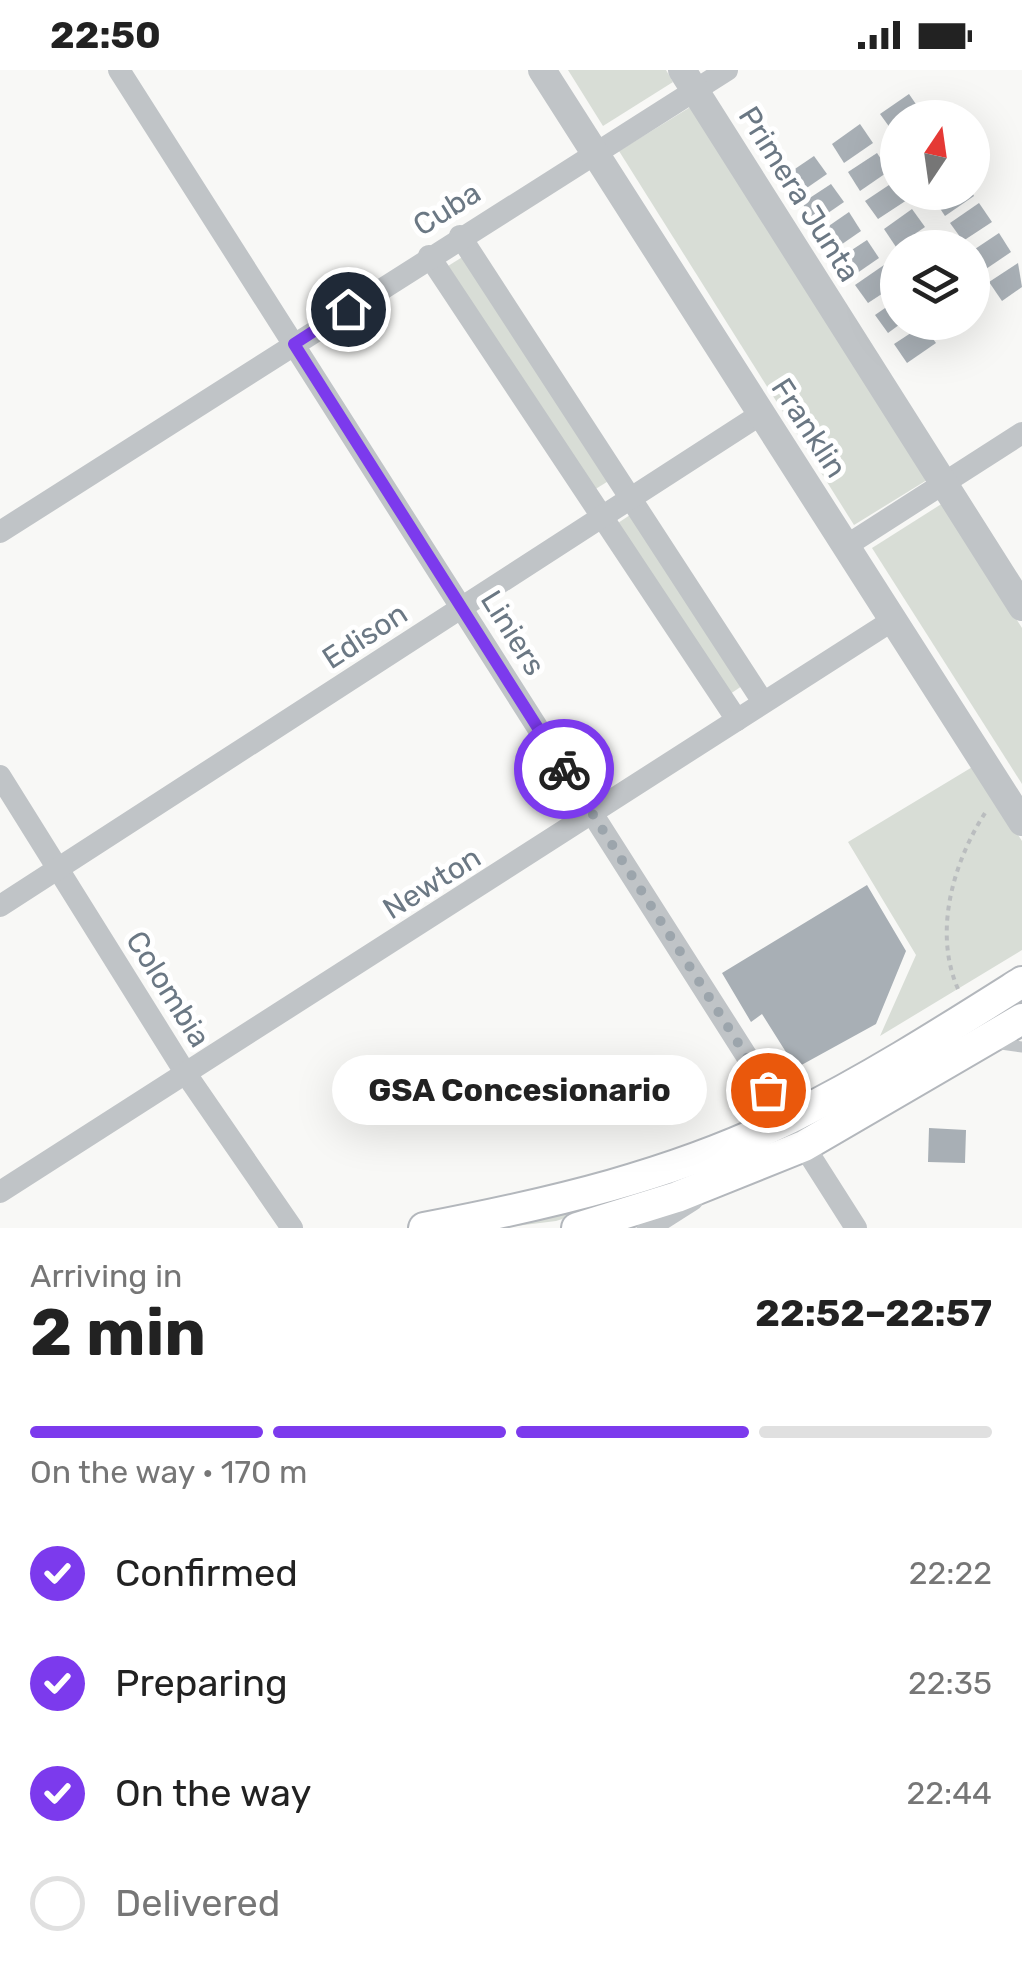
<!DOCTYPE html>
<meta charset="utf-8">
<style>
body{margin:0;font-family:Rubik,sans-serif;background:#f6f6f6;color:#222;height:100vh;display:flex;flex-direction:column;font-size:38px;white-space:nowrap}
*{box-sizing:border-box;margin:0}
p{font-size:32px;color:#767676}
.icon{flex:none;width:55px;height:55px;fill:none;stroke:currentColor;stroke-width:2;stroke-linecap:round;stroke-linejoin:round}
.map{position:relative;height:1158px;overflow:hidden}
.panel{display:flex;flex-direction:column;background:#fff;flex:1}
.panel>*{flex:none}
.needle{width:65px;rotate:13deg}
.tools{position:absolute;left:880px;top:30px;display:grid;gap:20px}
.tools a{display:grid;place-items:center;width:110px;height:110px;border-radius:50%;background:#fff;box-shadow:0 10px 40px #0002;font-size:50px}
.pin{position:absolute;display:grid;place-items:center;width:85px;height:85px;color:#fff;margin:-42px;border:5px solid #fff;border-radius:50%;box-shadow:0 2px 10px #0007}
.courier{position:absolute;display:grid;place-items:center;width:100px;height:100px;margin:-50px;border:8px solid #7c3aed;border-radius:50%;background:#fff;color:#222;box-shadow:0 2px 12px #0007}
.bubble{position:absolute;height:70px;border-radius:35px;background:#fff;box-shadow:0 10px 40px #0002;font-size:32px;font-weight:700;line-height:70px;text-align:center}
.overview em{font-style:normal;font-weight:700}
.overview div{display:flex;flex-direction:column-reverse}
.overview{display:flex;align-items:center;justify-content:space-between;height:170px;padding:0 30px}
h1{font-size:65px;font-weight:700;line-height:75px}
.bar{display:grid;grid-template-columns:repeat(4,1fr);gap:15px 10px;align-content:center;height:120px;padding:0 30px}
.bar i{height:12px;border-radius:8px;background:#e0e0e0}
.bar .current{background:#7c3aed}
.bar p{grid-column:span 4}
ol{padding:0 30px;list-style:none}
li{display:flex;align-items:center;gap:30px;height:110px}
li p{margin-inline-start:auto}
li .icon{padding:10px;border-radius:50%;background:#7c3aed;color:#fff;stroke-width:4}
li:last-child{color:#767676}
li i{width:55px;height:55px;border:5px solid #e0e0e0;border-radius:50%}
.status{display:flex;justify-content:space-between;align-items:center;height:70px;padding:0 50px;background:#fff;direction:ltr}
.status svg{height:28px;fill:currentColor}
.map>svg:first-child{display:block}
.green{fill:#d8ddd6}
.building{fill:#a8afb5}
.lines{fill:none;stroke-linecap:round;stroke-linejoin:round}
.secondary-casing{stroke:#b3b7bc;stroke-width:34}
.path{stroke:#babdbf;stroke-width:4;stroke-dasharray:5 5;stroke-linecap:butt}
.service{stroke:#c0c4c7;stroke-width:11}
.minor{stroke:#c0c4c7;stroke-width:22}
.tertiary{stroke:#c0c4c7;stroke-width:28}
.secondary{stroke:#fff;stroke-width:30}
.done{stroke:#9ca5ac;stroke-width:10;stroke-dasharray:0 18}
.route{stroke:#7c3aed;stroke-width:12}
.labels{text-anchor:middle;dominant-baseline:central;stroke-width:10;stroke-linejoin:round;paint-order:stroke}
.street-label{font-size:30px;fill:#6b7884;stroke:#fff}
</style>
<div class="status"><b>22:50</b><svg viewBox="0 0 49 12"><path d="M0 12V9h3v3zM5 12V6h3v6zM10 12V3h3v9zM15 12V0h3v12zM26 1h20v11H26zM47 4h2v5h-2z"/></svg></div>
<div class="map">
<svg width="1022" height="1158" viewBox="0 0 1022 1158">
<rect width="100%" height="100%" fill="#f8f8f6"/>
<g class="green">
<polygon points="568,0 666,0 673,12 603,56"/>
<polygon points="692,36 927,410 854,455 619,81"/>
<polygon points="464,186 610,410 594,420 448,196"/>
<polygon points="943,433 1022,558 1022,714 872,478"/>
<polygon points="633,443 745,614 730,624 618,453"/>
<polygon points="974,696 1022,771 1022,880 880,966 916,885 848,772"/>
<polygon points="737,1094 556,1151 499,1158"/>
</g>
<g class="building">
<polygon points="909,24 922,43 898,48 893,62 880,44"/>
<polygon points="860,54 873,73 844,93 832,74"/>
<polygon points="877,83 889,101 860,121 848,102"/>
<polygon points="814,86 827,104 798,124 786,105"/>
<polygon points="895,111 898,122 907,130 878,149 865,131"/>
<polygon points="831,114 844,132 815,152 802,133"/>
<polygon points="940,122 972,122 974,126 945,146 933,128"/>
<polygon points="979,133 992,152 963,171 950,153"/>
<polygon points="912,139 925,157 896,177 884,159"/>
<polygon points="849,142 861,161 832,181 820,162"/>
<polygon points="999,163 1011,182 983,201 972,181"/>
<polygon points="930,164 939,178 910,178"/>
<polygon points="867,170 879,188 850,208 838,189"/>
<polygon points="1018,193 1022,217 1002,231 989,212"/>
<polygon points="884,195 897,214 868,233 855,215"/>
<polygon points="898,229 898,252 903,252 888,263 875,245"/>
<polygon points="923,255 936,273 907,293 894,274"/>
<polygon points="867,815 906,881 876,954 796,998 762,944 751,952 722,903"/>
<polygon points="929,1058 966,1060 965,1093 928,1092"/>
</g>
<g class="lines">
<g class="secondary-casing">
<g id="secondary">
<path d="M 424,1158 C 550,1134 675,1105 790,1048 C 871,1008 946,960 1022,912"/>
<polyline points="577,1158 677,1127 804,1076 1022,949"/>
</g>
</g>
<path class="path" d="M 958,919 C 933,862 953,793 985,743"/>
<polyline class="service" points="994,973 1022,977"/>
<g class="minor">
<polyline points="119,0 856,1158"/>
<polyline points="460,166 763,632"/>
<polyline points="429,186 737,650"/>
<polyline points="0,462 727,0"/>
<polyline points="846,476 1022,363"/>
<polyline points="0,706 186,1004 292,1158"/>
<polyline points="0,836 761,344"/>
<polyline points="0,1122 893,550"/>
<polyline points="648,1158 692,1130"/>
</g>
<g class="tertiary">
<polyline points="542,0 1022,752"/>
<polyline points="682,0 1022,537"/>
</g>
<use href="#secondary" class="secondary"/>
</g>
<g class="lines">
<polyline class="done" points="564,699 768,1020"/>
<polyline class="route" points="348,239 294,274 564,699"/>
</g>
<g class="labels">
<g class="street-label">
<text transform="translate(799 124) rotate(58)">Primera Junta</text>
<text transform="translate(447 139) rotate(-32)">Cuba</text>
<text transform="translate(809 358) rotate(57)">Franklin</text>
<text transform="translate(513 563) rotate(58)">Liniers</text>
<text transform="translate(365 566) rotate(-33)">Edison</text>
<text transform="translate(432 813) rotate(-32)">Newton</text>
<text transform="translate(168 919) rotate(58)">Colombia</text>
</g>
</g>
</svg>
<div class="tools">
<a><svg class="needle" viewBox="-14 -14 28 28"><path d="M0-13l5 13h-10z" fill="#e53935"/><path d="M0 13l5-13h-10z" fill="#767676"/></svg></a>
<a><svg class="icon" aria-label="layers" viewBox="0 0 24 24"><path d="M12 4l9 5-9 5-9-5zM3 14l9 5 9-5"/></svg></a>
</div>
<div class="pin" style="left:768px;top:1020px;background:#ea580c"><svg class="icon" aria-label="bag" viewBox="0 0 24 24"><path d="M5 8h14l-1 12H6zM9 8a3 3 0 0 1 6 0"/></svg></div>
<div class="pin" style="left:348px;top:239px;background:#1f2937"><svg class="icon" aria-label="home" viewBox="0 0 24 24"><path d="M3 11l9-7 9 7M6 9v11h12V9"/></svg></div>
<div class="courier" style="left:564px;top:699px"><svg class="icon" aria-label="bike" viewBox="0 0 24 24"><circle cx="6" cy="16" r="4"/><circle cx="18" cy="16" r="4"/><path d="M6 16l4-8h5l3 8M10 8l3 8H6M13 5h3"/></svg></div>
<div class="bubble" style="left:332px;top:985px;width:375px">GSA Concesionario</div>
</div>
<section class="panel">
<div class="overview"><div><h1>2 min</h1><p>Arriving in</p></div><em>22:52–22:57</em></div>
<div class="bar"><i class="current"></i><i class="current"></i><i class="current"></i><i></i><p>On the way · 170 m</p></div>
<ol>
<li><svg class="icon" aria-label="check" viewBox="0 0 24 24"><path d="M5 12l5 5 9-10"/></svg>Confirmed<p>22:22</p></li>
<li><svg class="icon" aria-label="check" viewBox="0 0 24 24"><path d="M5 12l5 5 9-10"/></svg>Preparing<p>22:35</p></li>
<li><svg class="icon" aria-label="check" viewBox="0 0 24 24"><path d="M5 12l5 5 9-10"/></svg>On the way<p>22:44</p></li>
<li><i></i>Delivered</li>
</ol>
</section>
